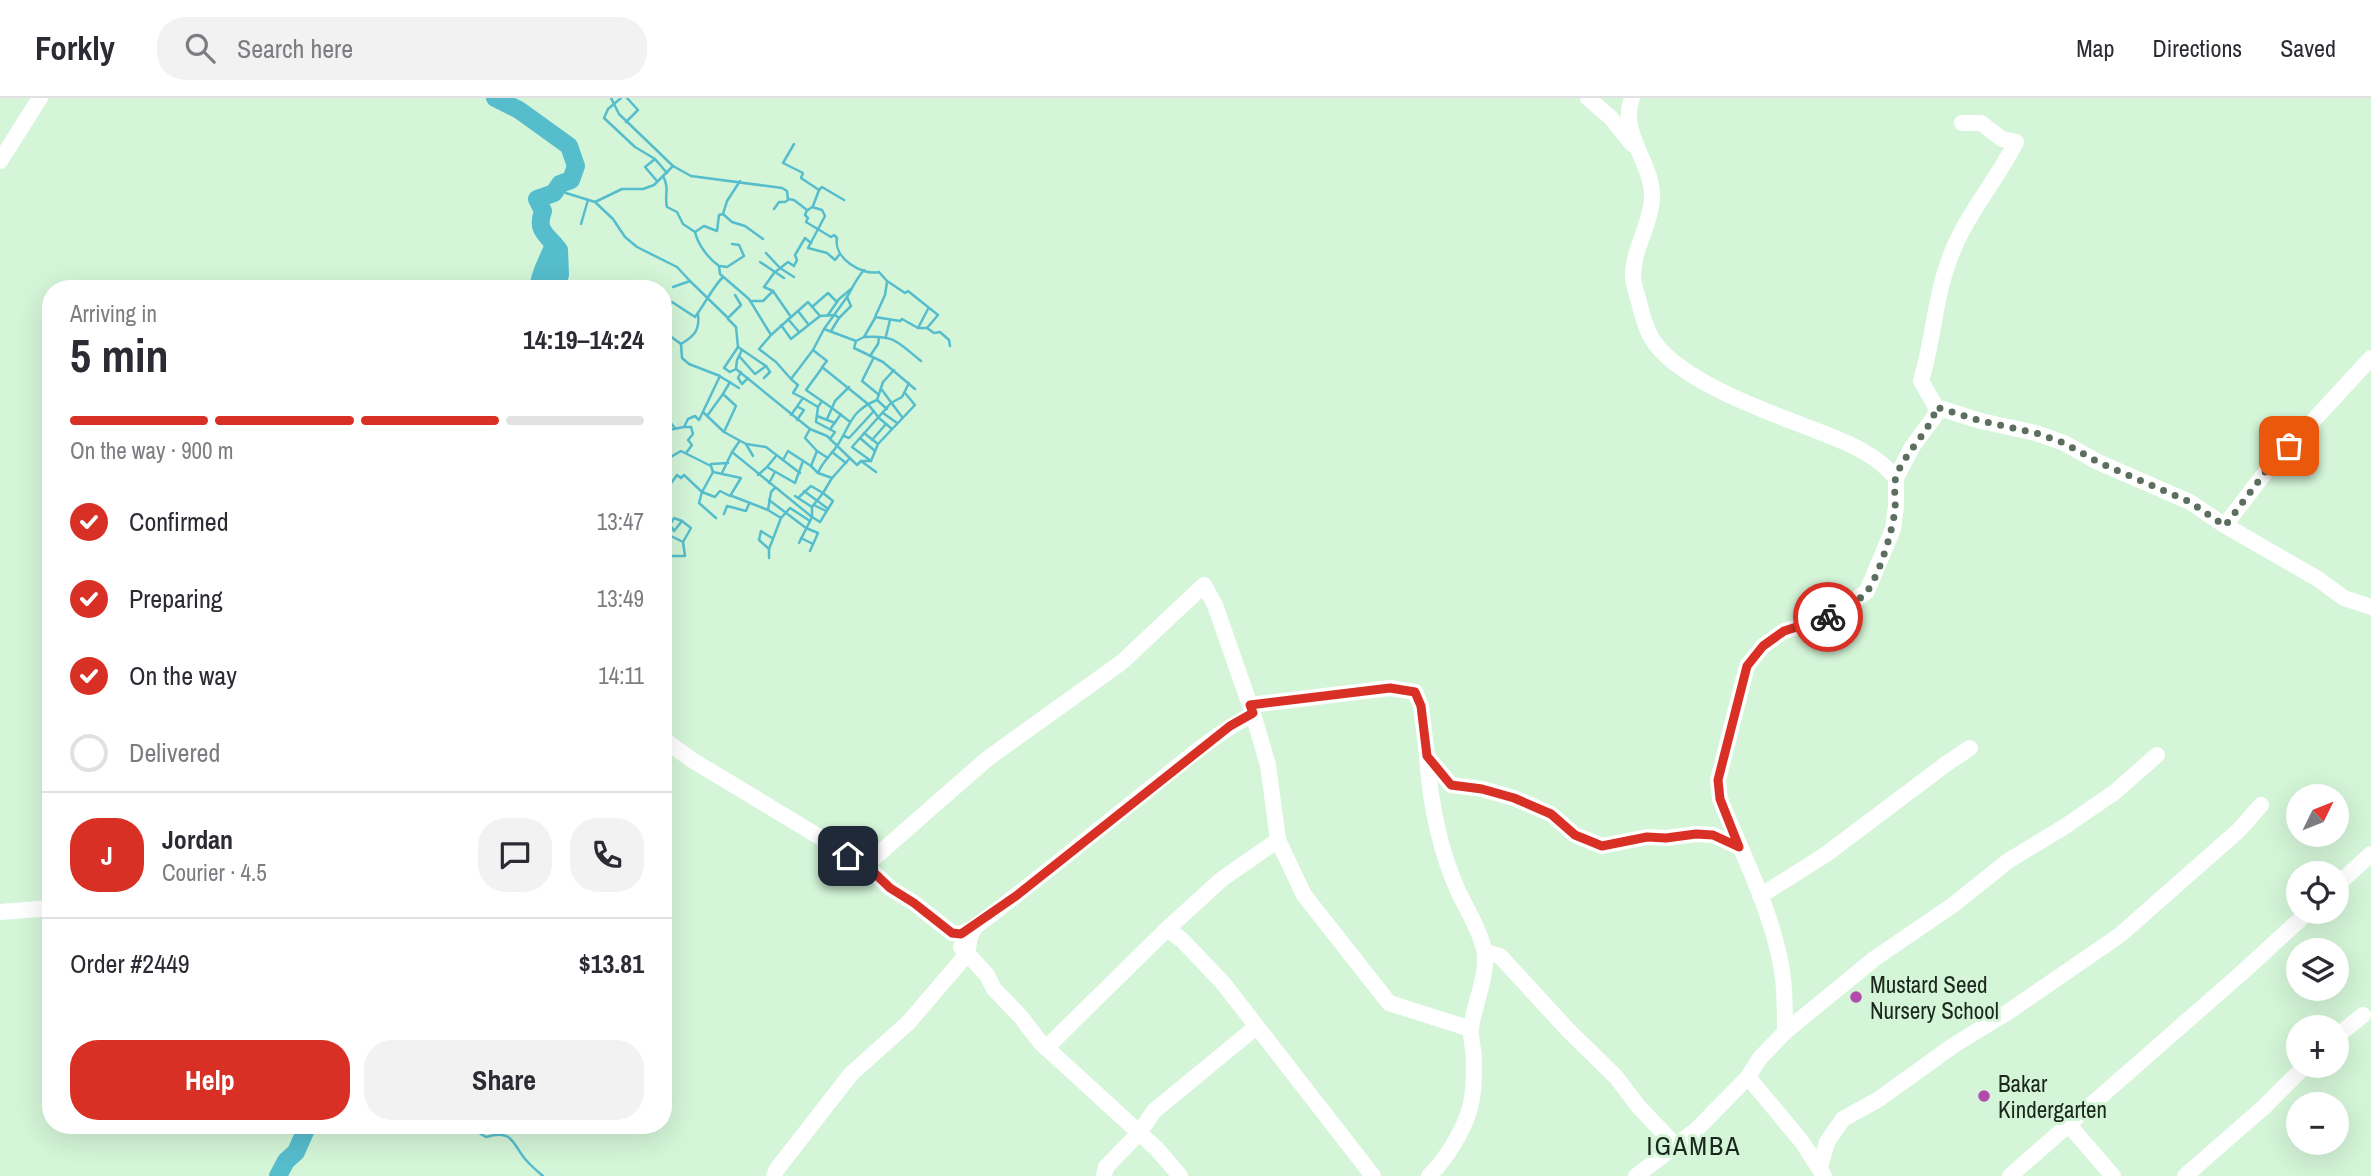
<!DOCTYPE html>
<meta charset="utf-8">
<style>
body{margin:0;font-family:"Archivo Narrow",sans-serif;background:#f2f2f3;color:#2b2b33;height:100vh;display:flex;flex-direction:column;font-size:26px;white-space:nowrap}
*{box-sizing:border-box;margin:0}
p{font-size:23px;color:#7c7c81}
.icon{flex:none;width:38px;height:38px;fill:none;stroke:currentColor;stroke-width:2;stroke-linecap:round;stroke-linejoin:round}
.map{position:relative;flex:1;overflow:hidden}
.side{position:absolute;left:42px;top:182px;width:630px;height:854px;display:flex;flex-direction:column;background:#fff;border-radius:28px;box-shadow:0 7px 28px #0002}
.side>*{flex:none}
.needle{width:46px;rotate:47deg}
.buttons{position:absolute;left:2286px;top:686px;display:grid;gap:14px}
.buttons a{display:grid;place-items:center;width:63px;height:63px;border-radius:50%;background:#fff;box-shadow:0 7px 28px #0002;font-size:35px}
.pin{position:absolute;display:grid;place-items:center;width:60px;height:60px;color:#fff;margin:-30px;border-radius:14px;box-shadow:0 4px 10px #0006}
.courier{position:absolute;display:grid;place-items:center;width:70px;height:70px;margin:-35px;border:5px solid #d93025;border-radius:50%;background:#fff;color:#222;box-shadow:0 2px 9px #0007}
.summary em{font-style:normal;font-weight:700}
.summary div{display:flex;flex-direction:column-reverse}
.summary{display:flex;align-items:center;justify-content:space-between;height:119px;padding:0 28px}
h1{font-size:46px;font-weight:700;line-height:52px}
.bar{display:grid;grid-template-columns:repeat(4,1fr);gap:10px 7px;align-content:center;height:84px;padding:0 28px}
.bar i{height:9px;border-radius:5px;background:#e1e1e2}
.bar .current{background:#d93025}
.bar p{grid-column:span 4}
.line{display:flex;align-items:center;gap:18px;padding:0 28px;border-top:2px solid #e1e1e2}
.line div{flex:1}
.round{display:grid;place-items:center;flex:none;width:74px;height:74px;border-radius:28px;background:#f2f2f3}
ol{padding:0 28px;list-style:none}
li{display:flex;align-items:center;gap:21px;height:77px}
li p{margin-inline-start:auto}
li .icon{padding:7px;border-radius:50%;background:#d93025;color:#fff;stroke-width:4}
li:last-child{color:#7c7c81}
li i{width:38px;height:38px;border:4px solid #e1e1e2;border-radius:50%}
.action{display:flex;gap:14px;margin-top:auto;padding:14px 28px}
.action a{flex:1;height:80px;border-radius:28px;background:#d93025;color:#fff;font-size:28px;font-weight:700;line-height:80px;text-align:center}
.action a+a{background:#f2f2f3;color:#2b2b33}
header{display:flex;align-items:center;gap:42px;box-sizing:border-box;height:98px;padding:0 35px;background:#fff;border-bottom:2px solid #e1e1e2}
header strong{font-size:33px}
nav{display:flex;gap:38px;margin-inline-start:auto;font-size:24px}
.search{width:490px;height:63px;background:#f2f2f3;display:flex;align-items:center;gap:18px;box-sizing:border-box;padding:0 24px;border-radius:28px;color:#7c7c81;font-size:26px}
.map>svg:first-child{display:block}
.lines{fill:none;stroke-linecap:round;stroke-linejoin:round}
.stream{stroke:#56bdcd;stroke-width:2.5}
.river{stroke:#56bdcd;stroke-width:18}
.minor{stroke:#fff;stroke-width:16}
.done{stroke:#5c6f5e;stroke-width:7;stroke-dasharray:0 12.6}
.route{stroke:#d93025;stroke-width:9}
.poi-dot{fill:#b24aae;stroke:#d4f5d8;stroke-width:2.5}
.labels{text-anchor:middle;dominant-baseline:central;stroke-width:6;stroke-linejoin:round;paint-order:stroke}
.poi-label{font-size:23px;fill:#1b271c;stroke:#d4f5d8;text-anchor:start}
.quarter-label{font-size:26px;letter-spacing:2px;fill:#1b271c;stroke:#d4f5d8}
</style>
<header>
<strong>Forkly</strong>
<div class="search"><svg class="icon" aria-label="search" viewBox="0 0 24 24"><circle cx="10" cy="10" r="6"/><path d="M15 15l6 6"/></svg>Search here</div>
<nav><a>Map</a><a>Directions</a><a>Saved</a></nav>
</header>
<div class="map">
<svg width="2371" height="1078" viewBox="0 0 2371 1078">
<rect width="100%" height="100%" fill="#d4f5d8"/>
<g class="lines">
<g class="stream">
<polyline points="621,0 608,11 604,20 635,49 655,61 667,75"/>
<polyline points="626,24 638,12 627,0"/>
<polyline points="794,46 783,65 803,75 801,80 819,92 822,89 844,102"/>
<polyline points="655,61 645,69 657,83"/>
<path d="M 673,68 L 691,78 L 782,90 L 787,93 L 788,101 L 794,102 L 807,112 L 805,117 L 808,120 L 806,124 L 831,139 L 834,137 L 837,140 C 833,160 862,178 879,174 L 887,183 L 905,195 L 908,193 L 938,217 L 927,230 L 934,235 L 940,234 L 949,242 L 950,248"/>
<path d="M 663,78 C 670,91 664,97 667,109 L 677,114 L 683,126 L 695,134 C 698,147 709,161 719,168 L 720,176 L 749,201 L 771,237"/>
<polyline points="558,88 566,95 595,104 613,121 625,139 637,149 677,169 690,183"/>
<polyline points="595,104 622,91 643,91 654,87 673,68 619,16 611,0"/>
<polyline points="813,108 819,92"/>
<polyline points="774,111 779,104 785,104 788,102"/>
<polyline points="808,112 812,109 822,112 825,118 808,150 827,155 835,162 839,157"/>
<polyline points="723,116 727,103 740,83"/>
<polyline points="581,126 588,102"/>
<polyline points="695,134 704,128 717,133 719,117 723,116 732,124 745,128 763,141"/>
<polyline points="766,155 780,170 794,179"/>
<polyline points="760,164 784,180"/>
<polyline points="720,168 727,169 744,158 739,147 732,146"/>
<polyline points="560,177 568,185 584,191"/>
<polyline points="887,184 885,197 875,219 900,223 902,221 918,230 927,230"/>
<polyline points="553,186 565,191"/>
<polyline points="673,189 690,183 728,220 741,207 735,197"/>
<polyline points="773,193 764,189 774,175 788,164 794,168 797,162 795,157 805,140 811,145"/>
<polyline points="847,199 824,231 856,243"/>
<polyline points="752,203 763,203 773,193 791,219"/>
<polyline points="812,209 828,195 837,204"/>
<polyline points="798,213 808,226"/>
<polyline points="828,217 839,201 851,191"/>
<path d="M 663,220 L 672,204 L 695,219 C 705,206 712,190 723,179"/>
<path d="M 839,220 L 851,208 L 847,199 C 853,189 856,181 864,172"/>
<path d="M 875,220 L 864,239 C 896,237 897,244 921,263"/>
<polyline points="728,221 736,229 738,249 766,268 770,274 764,280"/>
<polyline points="788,221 799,234"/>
<polyline points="781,227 791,241 820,218"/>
<polyline points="918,230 928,211"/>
<polyline points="824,231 813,252 827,263 822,269 868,306 879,320 892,331"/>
<polyline points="663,233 681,246"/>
<polyline points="831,233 839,220 835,217"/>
<polyline points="886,238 890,222"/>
<polyline points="864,239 856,243 854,250 883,264 915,291"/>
<polyline points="681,246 682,260 689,266 720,278 699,322 695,318 688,321 684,329 691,329 693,336 688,342 692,347 686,355"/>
<path d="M 681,246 C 694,238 700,233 698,216"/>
<polyline points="738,249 724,270 730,274 736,271 737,262 742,252"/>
<polyline points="813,252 791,281 776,264 759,251 771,237 808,204 820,218 835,217"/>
<polyline points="739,258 755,276 766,268"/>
<polyline points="870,258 878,246 879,240"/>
<polyline points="873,261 862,283 878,296"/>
<polyline points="822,270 806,292 832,310 827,321"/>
<polyline points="736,271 810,331 827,338 857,367 861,363 876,374"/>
<polyline points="741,274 738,280 742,286 748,280"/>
<polyline points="721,279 739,290"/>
<polyline points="882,292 902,319"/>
<polyline points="803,300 818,309"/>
<polyline points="877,302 887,311"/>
<polyline points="822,303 818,309 816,324 835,334 830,341"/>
<polyline points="704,315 724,334 746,346 753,358"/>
<polyline points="883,315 897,325"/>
<polyline points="663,316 675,330"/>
<polyline points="791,317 803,300 793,295 798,287 792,282"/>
<polyline points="707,318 723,296"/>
<polyline points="817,318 835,325"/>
<polyline points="797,322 804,312 798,309"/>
<polyline points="849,323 832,310 835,303 849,289"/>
<polyline points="831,330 841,316"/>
<polyline points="810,331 805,340 817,353 828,360"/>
<polyline points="663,333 684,329"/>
<polyline points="724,334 736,308 723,296 730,284"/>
<polyline points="864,335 878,346"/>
<polyline points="844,338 849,340 874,313"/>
<polyline points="860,340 875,353"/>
<polyline points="872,342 886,326"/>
<polyline points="746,346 766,349 800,375"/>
<polyline points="817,353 811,368 818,375 832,380 850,360"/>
<polyline points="732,354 812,419"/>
<polyline points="832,354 846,365"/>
<polyline points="663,357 669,360 681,353 711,368 713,374 741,380 730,398 720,393 715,399 702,394 699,405 716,420"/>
<polyline points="783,362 788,353 811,368"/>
<polyline points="861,363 871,363 878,346 915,307 905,295"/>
<polyline points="871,363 852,349 891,305 902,299 909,285"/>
<polyline points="711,366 728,365"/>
<polyline points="767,369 795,385 803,363"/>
<polyline points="722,375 732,354 739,344"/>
<path d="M 818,375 C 822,364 831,357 837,348 C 851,327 850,313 877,302 L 883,284 L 894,272"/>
<polyline points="758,377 767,369 776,358"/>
<polyline points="672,384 677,377 681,380 684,377 702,394 713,374"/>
<polyline points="769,385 775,374"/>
<polyline points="775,390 771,394 768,412 781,420 790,410 810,423"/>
<polyline points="804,393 827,410"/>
<polyline points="732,398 768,412"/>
<polyline points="795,398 812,409"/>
<polyline points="798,400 811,388 823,395 812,409 812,419"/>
<polyline points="769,402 806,430 818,435 810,453"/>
<polyline points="814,407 826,413"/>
<polyline points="663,410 666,414 663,418"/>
<polyline points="724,416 727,408 746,413 749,406"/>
<polyline points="682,423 691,430 683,444"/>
<polyline points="663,425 670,427 674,433 682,423 674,420 670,427"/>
<polyline points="663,434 683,444 685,458 672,458 663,452"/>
<polyline points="801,440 813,446"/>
<polyline points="799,445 812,419 820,424 833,403 823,395 832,380"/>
<polyline points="663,448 669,439"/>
<polyline points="769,451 759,442 761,433 772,440"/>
<polyline points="769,460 769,451 781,420"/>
<polyline points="665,471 669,456"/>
<path d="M 465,1027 L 486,1039 C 514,1031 512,1046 526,1062 C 531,1068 537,1073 543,1078"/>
</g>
<g class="river">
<path d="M 495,0 L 519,12 L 569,48 L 576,68 L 571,82 L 560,86 L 554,95 L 537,101 L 543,113 C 537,130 543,134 554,146 C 548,163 540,173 538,191"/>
<polyline points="539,188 552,189 560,177 559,152 554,146"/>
<polyline points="278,1078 286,1063 296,1054 308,1027"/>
</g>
<g class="minor">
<polyline points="1588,0 1611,20 1632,46"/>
<path d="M 1632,0 C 1618,35 1655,67 1652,102 C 1650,128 1633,151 1633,178 C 1633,186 1637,196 1639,204 C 1642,216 1645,229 1651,239 C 1675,282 1770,315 1815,332 C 1845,344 1874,354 1896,380 L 1896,408 L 1893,431 L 1867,493 L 1847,509 L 1822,522 L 1784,533 L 1763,548 L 1747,568 L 1718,682 L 1720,701 C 1740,751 1766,801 1778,853 C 1785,880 1785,907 1785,934 L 1760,960 L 1748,979 L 1802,1044 L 1824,1078"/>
<polyline points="0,63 40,0"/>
<polyline points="1936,309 1981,323 2036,335 2064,345 2098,364 2190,404 2221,425 2318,481 2344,500 2371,509"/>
<path d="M 1896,380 L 1912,349 L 1935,318 L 1936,309 L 1921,283 C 1934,240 1935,194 1953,152 C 1968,115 1998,80 2016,44 L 2002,41 L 1981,25 L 1962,25"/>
<polyline points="2225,427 2278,358 2300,337 2371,260"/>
<polyline points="1250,607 1390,590 1415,594 1421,608 1427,658 1451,687 1482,691 1514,700 1551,716 1575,737 1602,748 1647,739 1666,740 1696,736 1713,737 1739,749"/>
<polyline points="1253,616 1268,667 1278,742 1304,797 1389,905 1471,931"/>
<polyline points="663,641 692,662 866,767 890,790 914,805 952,835 961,836 976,828"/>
<path d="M 1427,658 C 1430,703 1439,750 1458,793 C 1467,812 1479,830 1484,851 C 1489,876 1474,906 1471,930 C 1470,940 1474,952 1474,962 C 1474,977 1474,996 1470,1010 C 1463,1034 1446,1061 1429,1078"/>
<polyline points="1278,742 1222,781 1167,831 1182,842 1223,885 1373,1078"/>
<polyline points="2336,788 2371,756"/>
<polyline points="1760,798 1825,757 1946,666 1970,650"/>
<polyline points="0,814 51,810"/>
<polyline points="961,849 987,877 994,891 1021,919 1040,944 1157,1051 1180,1078"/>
<polyline points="1485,854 1500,858 1568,932 1616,979 1638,1008 1676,1048"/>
<polyline points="1785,934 1874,861 1953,807 2008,763 2064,729 2115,694 2157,657"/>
<polyline points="2336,939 2363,917"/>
<polyline points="1046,950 1167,831"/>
<polyline points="2068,1026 2113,1078"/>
<polyline points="1820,1070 1827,1044 1843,1021 1879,1001 1954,947 2005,916 2120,837 2239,732 2261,707"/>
<path d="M 774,1078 L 777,1071 L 851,976 L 909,924 L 967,856 L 970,838 L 976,828 C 1038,782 1097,732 1157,685 C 1188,660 1218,634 1253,616 L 1215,507 L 1204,487 L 1122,564 L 987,661 L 866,767"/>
<polyline points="1104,1078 1106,1069 1139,1035 1154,1013 1256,929"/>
<polyline points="1636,1078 1696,1032 1748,979"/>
<polyline points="2010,1078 2245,872 2308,814"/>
<polyline points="2185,1078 2264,1009 2305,968"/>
</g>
</g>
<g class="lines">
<path class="done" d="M 1828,519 C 1841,512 1859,504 1868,492 C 1880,475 1893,431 1895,411 C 1896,401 1893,388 1896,379 C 1903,356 1934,329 1936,309 L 1981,323 L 2036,335 L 2064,345 L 2098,364 L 2190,404 L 2225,428 L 2269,369 L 2289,348"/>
<polyline class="route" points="848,758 866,767 890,790 914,805 952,835 961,836 1016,798 1230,628 1253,615 1250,607 1390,590 1415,594 1421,608 1427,658 1451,687 1482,691 1514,700 1551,716 1575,737 1602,748 1647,739 1666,740 1696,736 1713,737 1739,749 1720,701 1718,682 1747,568 1763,548 1784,533 1828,519"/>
</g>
<g class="poi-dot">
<circle cx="1856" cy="899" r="7"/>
<circle cx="1984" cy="998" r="7"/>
</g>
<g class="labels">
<g class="poi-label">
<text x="1870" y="886">Mustard Seed<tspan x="1870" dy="26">Nursery School</tspan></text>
<text x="1998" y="985">Bakar<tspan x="1998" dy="26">Kindergarten</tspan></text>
</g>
<g class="quarter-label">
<text x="1694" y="1047">IGAMBA</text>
</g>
</g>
</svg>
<div class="buttons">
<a><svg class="needle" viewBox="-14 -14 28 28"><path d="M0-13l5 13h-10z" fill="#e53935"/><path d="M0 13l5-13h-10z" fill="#7c7c81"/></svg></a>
<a><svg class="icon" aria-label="locate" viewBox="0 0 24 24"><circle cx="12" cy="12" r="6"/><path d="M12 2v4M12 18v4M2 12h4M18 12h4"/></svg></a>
<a><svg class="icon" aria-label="layers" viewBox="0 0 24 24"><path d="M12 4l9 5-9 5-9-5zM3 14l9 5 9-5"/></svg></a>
<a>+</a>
<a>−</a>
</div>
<div class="pin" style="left:2289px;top:348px;background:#ea580c"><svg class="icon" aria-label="bag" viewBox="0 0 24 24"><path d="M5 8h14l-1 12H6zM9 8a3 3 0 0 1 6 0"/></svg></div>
<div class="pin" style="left:848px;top:758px;background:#1f2937"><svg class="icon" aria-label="home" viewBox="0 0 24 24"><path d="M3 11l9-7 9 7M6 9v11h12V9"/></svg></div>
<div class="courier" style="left:1828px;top:519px"><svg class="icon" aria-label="bike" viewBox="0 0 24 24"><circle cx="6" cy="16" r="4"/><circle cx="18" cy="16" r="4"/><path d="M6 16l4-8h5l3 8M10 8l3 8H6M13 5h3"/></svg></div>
<section class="side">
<div class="summary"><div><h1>5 min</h1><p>Arriving in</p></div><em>14:19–14:24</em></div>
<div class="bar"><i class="current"></i><i class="current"></i><i class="current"></i><i></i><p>On the way · 900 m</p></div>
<ol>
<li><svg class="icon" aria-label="check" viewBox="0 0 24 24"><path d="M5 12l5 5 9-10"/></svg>Confirmed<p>13:47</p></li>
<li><svg class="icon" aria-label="check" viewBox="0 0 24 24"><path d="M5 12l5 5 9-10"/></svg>Preparing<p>13:49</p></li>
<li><svg class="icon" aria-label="check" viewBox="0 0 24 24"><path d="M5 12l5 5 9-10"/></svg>On the way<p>14:11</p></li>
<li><i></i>Delivered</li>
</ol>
<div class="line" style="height:126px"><b class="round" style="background:#d93025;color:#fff">J</b><div><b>Jordan</b><p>Courier · 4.5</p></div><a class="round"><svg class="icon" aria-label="chat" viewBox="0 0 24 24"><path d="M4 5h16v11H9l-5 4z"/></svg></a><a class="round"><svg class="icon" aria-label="phone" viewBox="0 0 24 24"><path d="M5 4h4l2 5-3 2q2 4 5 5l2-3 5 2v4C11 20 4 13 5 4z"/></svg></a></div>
<div class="line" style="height:91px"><div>Order #2449</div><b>$13.81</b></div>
<div class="action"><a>Help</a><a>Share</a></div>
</section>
</div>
